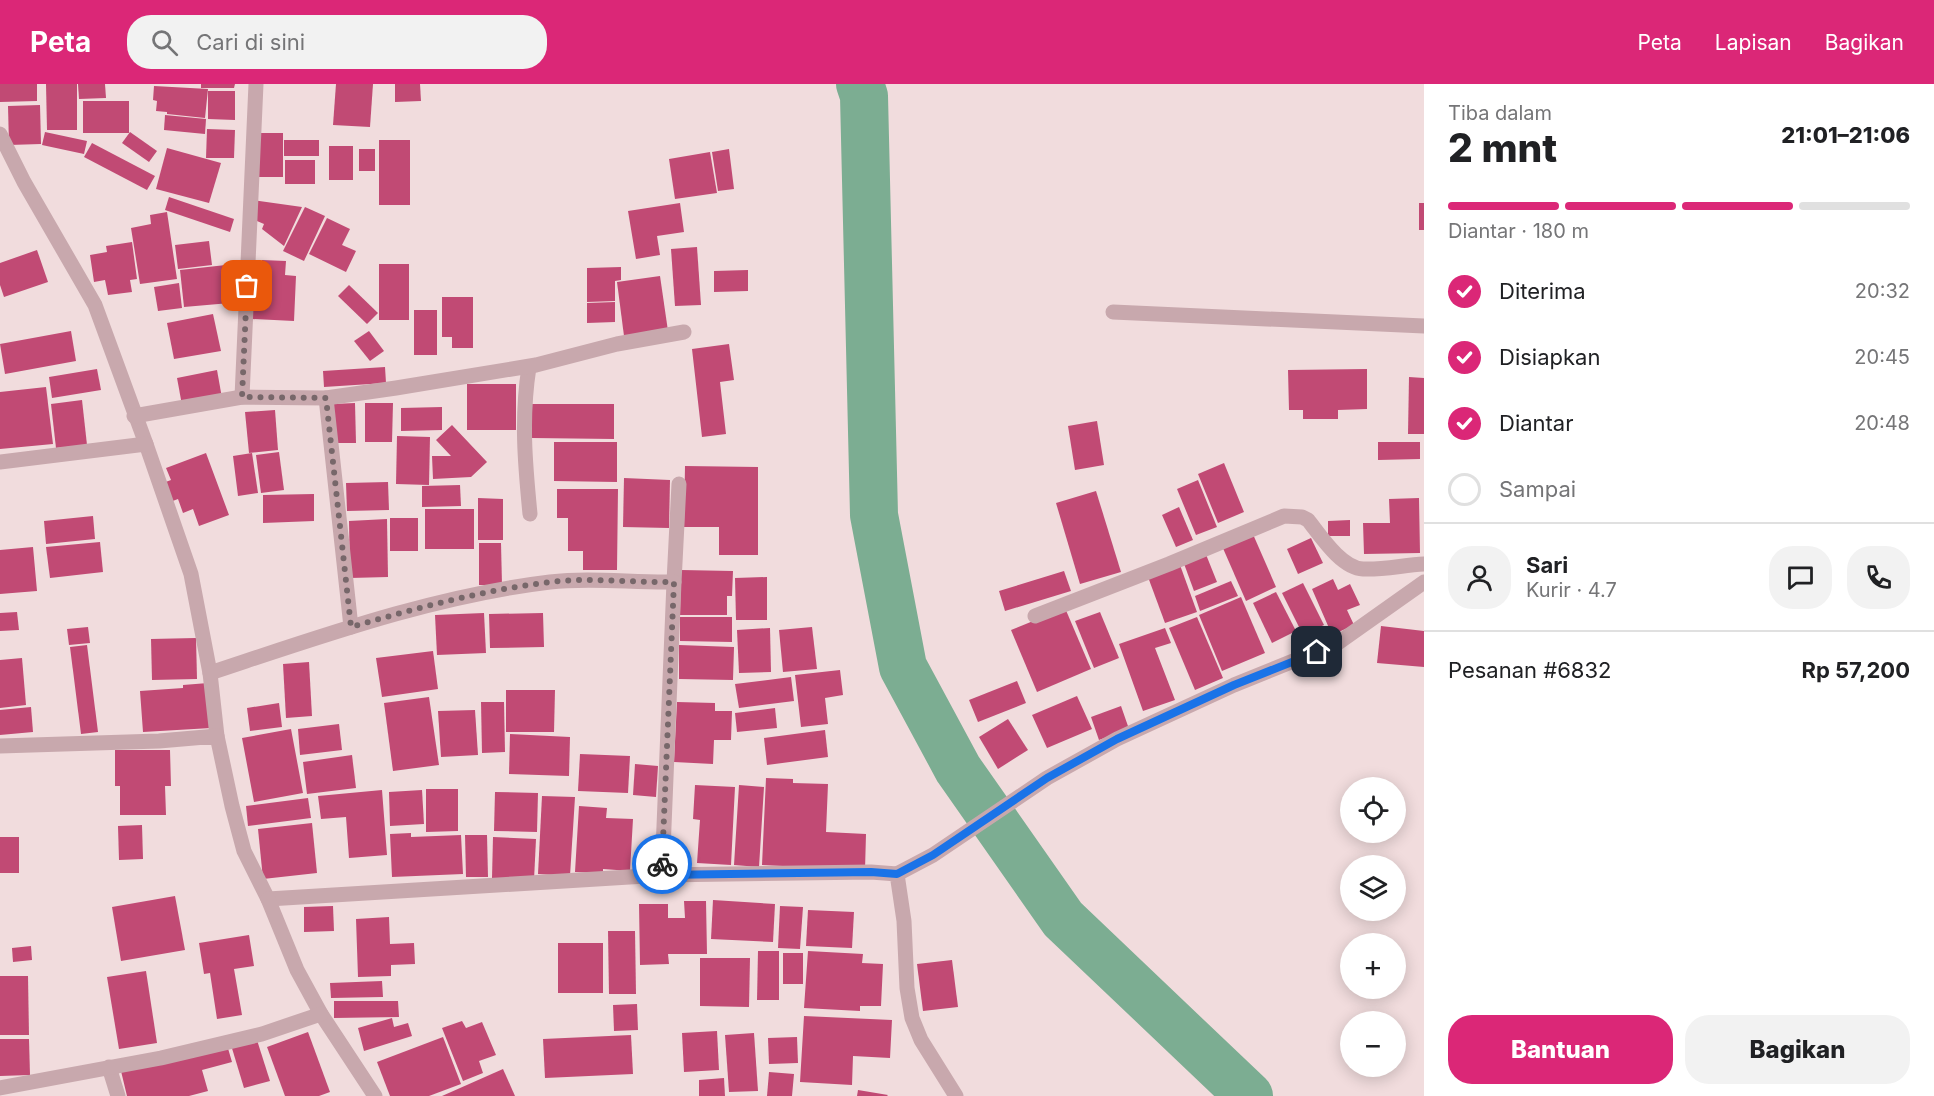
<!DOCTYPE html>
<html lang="id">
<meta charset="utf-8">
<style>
body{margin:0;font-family:Inter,sans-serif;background:#f2f2f2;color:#202124;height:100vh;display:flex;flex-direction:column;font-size:22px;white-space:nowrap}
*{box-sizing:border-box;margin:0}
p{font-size:20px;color:#757577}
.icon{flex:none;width:33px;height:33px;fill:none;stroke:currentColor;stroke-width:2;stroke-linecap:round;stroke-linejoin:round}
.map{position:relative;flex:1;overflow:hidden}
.sheet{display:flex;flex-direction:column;background:#fff;width:510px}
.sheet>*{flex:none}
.buttons{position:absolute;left:1340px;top:693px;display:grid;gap:12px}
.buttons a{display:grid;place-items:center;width:66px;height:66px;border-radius:50%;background:#fff;box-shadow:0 3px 15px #0003;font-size:30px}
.pin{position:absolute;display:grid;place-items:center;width:51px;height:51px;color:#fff;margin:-26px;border-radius:12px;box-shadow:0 3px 9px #0006}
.courier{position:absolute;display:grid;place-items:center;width:60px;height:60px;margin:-30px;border:4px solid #1a73e8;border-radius:50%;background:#fff;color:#222;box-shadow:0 2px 8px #0007}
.head em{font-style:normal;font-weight:800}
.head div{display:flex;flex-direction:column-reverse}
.head{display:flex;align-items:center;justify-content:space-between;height:102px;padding:0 24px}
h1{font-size:39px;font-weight:800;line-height:45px}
.bar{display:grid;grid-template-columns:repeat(4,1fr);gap:9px 6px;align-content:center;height:72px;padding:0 24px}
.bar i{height:8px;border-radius:4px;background:#e0e0e0}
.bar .active{background:#db2777}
.bar p{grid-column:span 4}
.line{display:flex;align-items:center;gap:15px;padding:0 24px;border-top:2px solid #e0e0e0}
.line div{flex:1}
.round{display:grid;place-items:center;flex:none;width:63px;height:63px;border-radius:24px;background:#f2f2f2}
ol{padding:0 24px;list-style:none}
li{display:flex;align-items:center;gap:18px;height:66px}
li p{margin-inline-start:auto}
li .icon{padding:6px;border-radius:50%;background:#db2777;color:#fff;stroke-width:4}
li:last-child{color:#757577}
li i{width:33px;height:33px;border:3px solid #e0e0e0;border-radius:50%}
.primary-button{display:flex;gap:12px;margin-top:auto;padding:12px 24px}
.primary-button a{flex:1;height:69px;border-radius:24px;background:#db2777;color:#fff;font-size:24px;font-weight:800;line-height:69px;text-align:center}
.primary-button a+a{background:#f2f2f2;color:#202124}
header{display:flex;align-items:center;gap:36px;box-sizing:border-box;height:84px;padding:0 30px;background:#db2777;color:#fff}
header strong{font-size:28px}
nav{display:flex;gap:33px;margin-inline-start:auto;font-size:21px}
.search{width:420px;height:54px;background:#f2f2f2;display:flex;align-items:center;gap:15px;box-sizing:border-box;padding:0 21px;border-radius:24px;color:#757577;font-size:22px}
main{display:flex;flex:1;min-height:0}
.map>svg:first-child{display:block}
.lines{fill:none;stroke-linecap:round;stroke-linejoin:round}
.river{stroke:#7cad92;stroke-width:48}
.building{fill:#c14a74}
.minor{stroke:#c8a8ad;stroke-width:15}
.done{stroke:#77676a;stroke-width:6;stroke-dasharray:0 10.8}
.route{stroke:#1a73e8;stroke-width:8}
</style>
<header>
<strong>Peta</strong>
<div class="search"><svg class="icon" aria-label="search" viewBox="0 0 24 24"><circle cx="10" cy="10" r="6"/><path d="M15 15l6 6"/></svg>Cari di sini</div>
<nav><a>Peta</a><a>Lapisan</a><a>Bagikan</a></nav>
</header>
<main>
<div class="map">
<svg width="1424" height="1012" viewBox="0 0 1424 1012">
<rect width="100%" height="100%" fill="#f1dcdd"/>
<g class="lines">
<polyline class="river" points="860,0 864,12 874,431 903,583 958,685 1063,835 1249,1012"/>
</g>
<g class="building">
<polygon points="0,0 37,0 37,17 0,18"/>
<polygon points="46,0 77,0 77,46 47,46"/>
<polygon points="78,0 105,0 106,14 79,15"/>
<polygon points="201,0 235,0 234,4 201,4"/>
<polygon points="336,0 373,0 370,43 333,41"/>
<polygon points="395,0 420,0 421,17 395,18"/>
<polygon points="154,2 208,5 205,34 167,30 167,28 156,27 157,17 153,16"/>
<polygon points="208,7 235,7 235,36 208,35"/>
<rect x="83" y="17" width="46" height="32"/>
<polygon points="40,21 41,60 9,61 8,22"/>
<polygon points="165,31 206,35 205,50 164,46"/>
<polygon points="207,45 235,46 234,74 206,74"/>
<polygon points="45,48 87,57 84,70 42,61"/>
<polygon points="130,48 157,67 149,78 122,59"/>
<rect x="257" y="49" width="26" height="44"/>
<rect x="284" y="56" width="35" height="16"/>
<rect x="379" y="56" width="31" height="65"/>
<polygon points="92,59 155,92 147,106 84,73"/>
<rect x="329" y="62" width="24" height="34"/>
<polygon points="167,64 221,79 209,119 156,105"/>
<rect x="359" y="65" width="16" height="22"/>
<polygon points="729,65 734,105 718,107 712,68"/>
<polygon points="710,68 717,109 675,115 669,75"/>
<rect x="285" y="76" width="30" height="24"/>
<polygon points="169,113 234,135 230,148 165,126"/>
<polygon points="253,116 302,123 284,162 262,145 264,140 252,135"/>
<polygon points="680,119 684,148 657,152 660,171 636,175 628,127"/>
<rect x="1419" y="119" width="5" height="27"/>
<polygon points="305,123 325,132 304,177 283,167"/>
<polygon points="167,128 177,195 140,200 131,144 151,140 150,131"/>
<polygon points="327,134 350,145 342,161 356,167 346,188 309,170"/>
<polygon points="209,157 212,181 178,185 175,161"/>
<polygon points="132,158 137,195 130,196 132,208 108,211 105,196 94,198 90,171 107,168 106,162"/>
<polygon points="697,163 701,221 675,222 671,165"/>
<polygon points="37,166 48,198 4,213 0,201 0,179"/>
<polygon points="262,176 286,177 285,191 296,192 294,237 252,235 254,190 262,191"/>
<rect x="379" y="180" width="30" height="56"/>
<polygon points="226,181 230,219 184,223 180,186"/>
<polygon points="621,183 621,196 615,197 615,217 587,218 587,184"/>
<polygon points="748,186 748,207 714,208 714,187"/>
<polygon points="660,192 668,247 624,252 617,198"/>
<polygon points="179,199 182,224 158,227 154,203"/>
<polygon points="349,201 378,229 367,240 338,212"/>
<polygon points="442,213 473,213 473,264 452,264 452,253 442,253"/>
<polygon points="615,218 615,238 587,239 587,219"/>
<rect x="414" y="226" width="23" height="45"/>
<polygon points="213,230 221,267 174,275 167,239"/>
<polygon points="71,247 76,277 5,290 0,260"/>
<polygon points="369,247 384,267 370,277 354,257"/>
<polygon points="729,260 734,296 720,298 726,350 702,353 692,265"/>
<polygon points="385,283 386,299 324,303 323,287"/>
<polygon points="97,285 101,306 52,314 49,293"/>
<polygon points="1367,285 1367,325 1338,326 1338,335 1303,335 1303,326 1289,326 1288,286"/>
<polygon points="217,286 222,314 182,321 177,294"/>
<polygon points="1409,293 1424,294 1424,350 1408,350"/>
<rect x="467" y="300" width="49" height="46"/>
<polygon points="46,303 53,360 0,365 0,308"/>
<polygon points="82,316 87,361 56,364 51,320"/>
<polygon points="355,319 356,359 334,359 333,320"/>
<polygon points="365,319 393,319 392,358 365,358"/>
<polygon points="532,320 614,320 614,355 532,354"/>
<polygon points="442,323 442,346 401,347 401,324"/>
<polygon points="275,326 278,366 249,369 245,328"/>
<polygon points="1097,337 1104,381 1075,386 1068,342"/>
<polygon points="452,341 487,378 471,393 433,395 432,372 451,372 436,356"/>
<polygon points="397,352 430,353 429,401 396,400"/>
<polygon points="554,358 617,358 617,398 554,397"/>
<polygon points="1378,358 1420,358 1420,375 1378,376"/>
<polygon points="279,368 284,406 261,409 256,371"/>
<polygon points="206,369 229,431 199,442 193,425 183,429 178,415 170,418 163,399 171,396 166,384"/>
<polygon points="252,369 258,409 238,412 233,372"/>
<polygon points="1224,379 1244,428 1218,439 1198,390"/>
<polygon points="685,382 758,383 758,471 719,471 719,443 684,443"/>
<polygon points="624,394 670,396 669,444 623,443"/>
<polygon points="1198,396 1217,443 1196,451 1177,405"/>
<polygon points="388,398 389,426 347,427 346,399"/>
<polygon points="460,401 461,422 422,423 422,402"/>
<polygon points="557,405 618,405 617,486 583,486 583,467 568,467 568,434 557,434"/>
<polygon points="1096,407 1121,488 1080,500 1056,419"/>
<polygon points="314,410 314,437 263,439 263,411"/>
<polygon points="478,414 503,415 503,456 478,456"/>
<polygon points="1419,414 1420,469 1364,470 1363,439 1390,439 1389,415"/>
<polygon points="1179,423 1193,456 1176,463 1162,431"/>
<rect x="425" y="425" width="49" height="40"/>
<polygon points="93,432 95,455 46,460 44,437"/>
<rect x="390" y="434" width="28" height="33"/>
<polygon points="387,435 388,493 350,494 349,437"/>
<polygon points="1350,436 1350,452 1328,452 1328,437"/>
<polygon points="1252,448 1276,503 1246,517 1222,462"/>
<polygon points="1311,454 1323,479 1298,490 1287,465"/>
<polygon points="100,458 103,488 50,494 46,463"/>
<polygon points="479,459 501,459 502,501 479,501"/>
<polygon points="33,463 37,507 0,510 0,466"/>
<polygon points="1205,468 1217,498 1194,507 1183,477"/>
<polygon points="1180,481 1197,528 1165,539 1148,493"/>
<polygon points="681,486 733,487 732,512 727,512 727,531 680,531"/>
<polygon points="1064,487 1071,507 1005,527 999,507"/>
<polygon points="767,493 767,536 736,536 735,494"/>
<polygon points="1333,495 1338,506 1350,500 1360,521 1347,526 1354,541 1332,551 1312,505"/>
<polygon points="1231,497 1238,512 1200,527 1195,512"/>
<polygon points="1303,499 1324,541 1303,551 1282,509"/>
<polygon points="1276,508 1296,547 1272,559 1253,519"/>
<polygon points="1241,513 1265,569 1222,587 1199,531"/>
<polygon points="1065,524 1091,585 1037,608 1011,546"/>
<polygon points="17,528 19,546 0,547 0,529"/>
<polygon points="1100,528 1119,574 1094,584 1075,537"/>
<polygon points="484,529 486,569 437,571 435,531"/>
<polygon points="543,529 544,563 490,564 489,530"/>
<polygon points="680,533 732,533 732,558 680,557"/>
<polygon points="1197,533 1223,594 1195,606 1169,544"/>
<polygon points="1381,542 1424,547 1424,583 1377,579"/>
<polygon points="88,543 90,559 69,561 67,545"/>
<polygon points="812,543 817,585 783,588 779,546"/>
<polygon points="770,544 771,588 739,589 737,546"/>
<polygon points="1165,544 1171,559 1155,564 1175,616 1143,627 1119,560"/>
<polygon points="196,554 197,595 152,596 151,555"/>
<polygon points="87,561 98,648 81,650 70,563"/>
<polygon points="679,561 734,563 733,596 679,595"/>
<polygon points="433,567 438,605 382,613 376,574"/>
<polygon points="22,574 26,621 0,624 0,576"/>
<polygon points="309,578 312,632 286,634 283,580"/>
<polygon points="840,586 843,611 825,614 828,640 801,643 795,591"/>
<polygon points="791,593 794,617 739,624 735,600"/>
<polygon points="1017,597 1026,619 978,638 969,616"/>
<polygon points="208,599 211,644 143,648 140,607 183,604 183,601"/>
<polygon points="506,606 555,606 554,648 506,648"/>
<polygon points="1077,612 1092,645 1047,664 1032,631"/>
<polygon points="429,613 439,681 393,687 384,619"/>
<polygon points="481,618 504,618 505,668 482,669"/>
<polygon points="677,618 715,619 715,627 732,627 731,656 714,656 713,680 674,678"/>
<polygon points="279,619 282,643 250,647 247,624"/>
<polygon points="1121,622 1129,645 1099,656 1091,633"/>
<polygon points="31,623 33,648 0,651 0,626"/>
<polygon points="775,624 777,644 737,648 735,629"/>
<polygon points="475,626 478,671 441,673 438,627"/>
<polygon points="1008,635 1028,666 998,685 979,653"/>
<polygon points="339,640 342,666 300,671 298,645"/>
<polygon points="291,645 303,709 254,718 242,654"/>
<polygon points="825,646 828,673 767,681 764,654"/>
<polygon points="510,650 570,653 569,692 509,690"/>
<polygon points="115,666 170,666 171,702 165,702 166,731 120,731 120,702 115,702"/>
<polygon points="580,670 630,672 628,709 578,707"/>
<polygon points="352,671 356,704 307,710 303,678"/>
<polygon points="635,680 658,682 656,713 633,711"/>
<polygon points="766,694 793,695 793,699 828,700 826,748 866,750 865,786 762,781"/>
<polygon points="695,701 735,703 731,781 697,779 700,736 693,735"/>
<polygon points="739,701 764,703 759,783 734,781"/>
<polygon points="426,705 458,705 458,747 426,748"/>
<polygon points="382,706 387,771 349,774 346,733 321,735 318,712"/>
<polygon points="422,706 424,740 390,742 389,708"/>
<polygon points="495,708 538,709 537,748 494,747"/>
<polygon points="542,712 575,713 570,792 538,790"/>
<polygon points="308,714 311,734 248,742 246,722"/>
<polygon points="579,722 607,724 606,734 633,735 630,787 603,785 603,789 575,788"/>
<polygon points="312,739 317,789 263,795 258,745"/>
<polygon points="142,741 143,775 119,776 118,742"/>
<polygon points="411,749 411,753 461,751 463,790 392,793 390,750"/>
<polygon points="465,751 487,751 488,793 466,793"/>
<rect x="0" y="753" width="19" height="36"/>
<polygon points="493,753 536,755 534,796 492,794"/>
<polygon points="175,812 185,866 121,877 112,823"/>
<polygon points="713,816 775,820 773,858 711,855"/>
<polygon points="684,817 706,817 707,870 668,870 669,880 640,881 639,820 668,820 668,834 685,834"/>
<polygon points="333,822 334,847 304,848 304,823"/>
<polygon points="780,822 803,823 800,865 778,864"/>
<polygon points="808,826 854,828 852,864 806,862"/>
<polygon points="389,833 390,860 414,859 415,880 391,881 391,892 358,893 356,835"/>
<polygon points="608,847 635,847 636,910 609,910"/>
<polygon points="249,851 254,882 234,885 242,931 217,935 210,889 204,890 199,859"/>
<rect x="558" y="859" width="45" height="50"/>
<polygon points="31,862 32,876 13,878 12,864"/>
<polygon points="758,867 779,867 779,916 757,916"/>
<polygon points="808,867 863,870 862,879 883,880 881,922 860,922 860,927 804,924"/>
<rect x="783" y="869" width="20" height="31"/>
<polygon points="700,874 750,874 749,923 700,922"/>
<polygon points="952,876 958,923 923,927 917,880"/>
<polygon points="146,887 157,959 119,965 107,893"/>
<polygon points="0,892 28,892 29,951 0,951"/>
<polygon points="382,897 383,913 331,914 330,899"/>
<polygon points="334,917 398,917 399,933 334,934"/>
<polygon points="637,920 638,946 614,947 613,921"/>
<polygon points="804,932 892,936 890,974 853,972 852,1001 800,998"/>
<polygon points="392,934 394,943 408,939 412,952 364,967 358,944"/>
<polygon points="462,937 466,944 482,938 496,971 479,977 483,989 463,997 442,944"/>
<polygon points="717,947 719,986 684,988 682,949"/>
<polygon points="308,948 330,1008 319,1012 285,1012 267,963"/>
<polygon points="754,949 758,1007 729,1008 725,951"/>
<polygon points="631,951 633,990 545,994 543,955"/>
<polygon points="256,953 270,997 244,1004 231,961"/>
<polygon points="443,953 461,1000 429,1012 390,1012 377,978"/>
<polygon points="797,953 798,979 769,980 768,954"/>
<polygon points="0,955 29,955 30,991 0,992"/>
<polygon points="227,961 232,978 202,986 208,1007 189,1012 127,1012 121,987"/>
<polygon points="503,985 515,1012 442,1012"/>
<polygon points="769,988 794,990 792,1012 767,1012"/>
<polygon points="724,994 725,1012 699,1012 699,996"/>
<polygon points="858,1006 888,1011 887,1012 857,1012"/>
</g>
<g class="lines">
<g class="minor">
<polyline points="0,50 24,98 95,221 146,360 191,490 210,589 217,652"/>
<polyline points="1113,228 1424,242"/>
<path d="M 529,283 C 521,334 525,379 530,430"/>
<polyline points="242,313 256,0"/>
<polyline points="326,314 351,543"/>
<polyline points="134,332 242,313 326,314 396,304 536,281 617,260 684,248"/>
<polyline points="0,378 146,360"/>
<polyline points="674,498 679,400"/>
<path d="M 1035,532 L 1169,480 L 1284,432 L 1302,433 L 1308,436 C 1320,451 1341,484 1363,485 C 1383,486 1404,481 1424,480"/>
<path d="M 210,589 C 322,552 433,512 550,498 C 591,493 633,499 674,498 L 662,791"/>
<polyline points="0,662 159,657 217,652 232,722 244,767 268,815 662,791 871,788 897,790 904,837 907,904 912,934 921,956 956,1012"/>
<polyline points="897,790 933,771 1047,694 1117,655 1234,601 1338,559 1424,498"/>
<polyline points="268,815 297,886 321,930 375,1012"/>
<polyline points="109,983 118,1012"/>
<polyline points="0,1004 161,974 262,950 321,930"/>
</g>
</g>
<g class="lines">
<path class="done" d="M 247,202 L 242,313 L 326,314 L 351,543 C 417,524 483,506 551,498 C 592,493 633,499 674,498 L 662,780"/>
<polyline class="route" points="662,780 662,791 871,788 897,790 933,771 1047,694 1117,655 1234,601 1317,568"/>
</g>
</svg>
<div class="buttons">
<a><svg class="icon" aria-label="locate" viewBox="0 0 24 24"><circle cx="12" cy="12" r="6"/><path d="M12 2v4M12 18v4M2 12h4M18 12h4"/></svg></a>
<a><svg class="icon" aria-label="layers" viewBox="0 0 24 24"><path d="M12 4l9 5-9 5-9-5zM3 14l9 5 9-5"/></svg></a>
<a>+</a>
<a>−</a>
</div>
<div class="pin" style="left:247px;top:202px;background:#ea580c"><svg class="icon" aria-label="bag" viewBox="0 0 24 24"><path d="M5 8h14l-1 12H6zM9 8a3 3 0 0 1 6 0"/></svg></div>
<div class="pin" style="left:1317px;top:568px;background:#1f2937"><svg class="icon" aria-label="home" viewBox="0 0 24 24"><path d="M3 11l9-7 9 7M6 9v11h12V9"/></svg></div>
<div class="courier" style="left:662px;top:780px"><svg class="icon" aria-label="bike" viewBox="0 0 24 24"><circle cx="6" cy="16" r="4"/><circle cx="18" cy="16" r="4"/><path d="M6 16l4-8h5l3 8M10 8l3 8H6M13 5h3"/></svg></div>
</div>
<section class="sheet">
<div class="head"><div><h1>2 mnt</h1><p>Tiba dalam</p></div><em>21:01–21:06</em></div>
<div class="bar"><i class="active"></i><i class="active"></i><i class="active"></i><i></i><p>Diantar · 180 m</p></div>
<ol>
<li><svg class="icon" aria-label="check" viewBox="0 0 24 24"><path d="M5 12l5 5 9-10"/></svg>Diterima<p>20:32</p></li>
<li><svg class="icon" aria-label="check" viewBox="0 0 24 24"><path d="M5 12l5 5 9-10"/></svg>Disiapkan<p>20:45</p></li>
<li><svg class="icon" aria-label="check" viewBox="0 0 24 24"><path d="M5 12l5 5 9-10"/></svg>Diantar<p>20:48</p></li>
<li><i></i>Sampai</li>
</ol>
<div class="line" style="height:108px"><a class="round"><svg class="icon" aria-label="person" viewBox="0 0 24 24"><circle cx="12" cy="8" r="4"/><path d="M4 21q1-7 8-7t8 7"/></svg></a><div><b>Sari</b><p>Kurir · 4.7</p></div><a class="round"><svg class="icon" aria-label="chat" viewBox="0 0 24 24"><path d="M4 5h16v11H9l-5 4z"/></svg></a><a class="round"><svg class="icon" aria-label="phone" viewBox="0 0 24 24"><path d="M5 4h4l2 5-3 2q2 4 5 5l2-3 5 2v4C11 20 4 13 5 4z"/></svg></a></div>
<div class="line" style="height:78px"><div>Pesanan #6832</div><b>Rp 57,200</b></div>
<div class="primary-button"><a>Bantuan</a><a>Bagikan</a></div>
</section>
</main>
